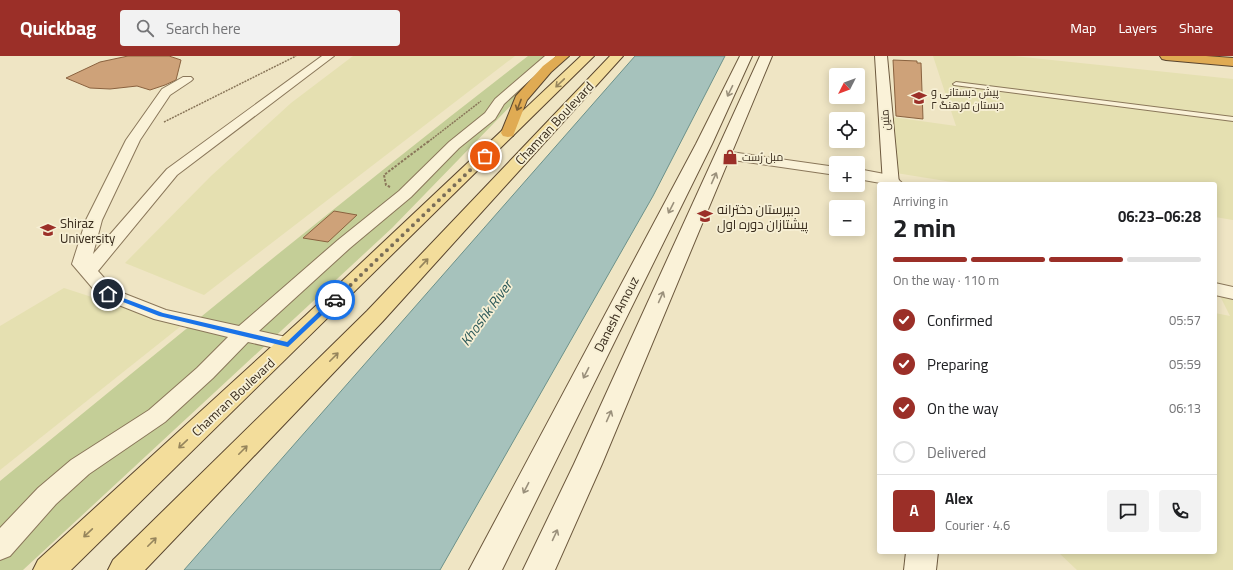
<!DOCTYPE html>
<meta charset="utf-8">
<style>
body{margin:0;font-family:Georgia,Cairo,serif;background:#f2f2f2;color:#202124;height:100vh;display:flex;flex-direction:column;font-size:15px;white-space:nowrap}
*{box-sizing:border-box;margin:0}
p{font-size:13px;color:#757577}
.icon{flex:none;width:22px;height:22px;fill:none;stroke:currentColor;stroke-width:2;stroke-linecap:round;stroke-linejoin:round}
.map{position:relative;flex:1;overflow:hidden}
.side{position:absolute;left:877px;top:126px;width:340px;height:372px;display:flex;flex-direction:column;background:#fff;border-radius:4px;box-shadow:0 2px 10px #0003}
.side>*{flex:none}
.needle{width:26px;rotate:228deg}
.tools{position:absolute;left:829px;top:12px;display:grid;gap:8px}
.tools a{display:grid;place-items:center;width:36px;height:36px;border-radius:4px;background:#fff;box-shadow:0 2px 10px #0003;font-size:20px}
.pin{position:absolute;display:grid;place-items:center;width:34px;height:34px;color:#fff;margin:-17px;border:2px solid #fff;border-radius:50%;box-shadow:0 1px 4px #0007}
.courier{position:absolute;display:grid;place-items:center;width:40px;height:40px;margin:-20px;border:3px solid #1a73e8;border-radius:50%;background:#fff;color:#222;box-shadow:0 1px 5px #0007}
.headline em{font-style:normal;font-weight:700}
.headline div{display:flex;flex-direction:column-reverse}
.headline{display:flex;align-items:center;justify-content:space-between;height:68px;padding:0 16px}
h1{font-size:26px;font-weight:700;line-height:30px}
.bar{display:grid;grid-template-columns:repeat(4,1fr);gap:6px 4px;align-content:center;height:48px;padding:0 16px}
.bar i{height:5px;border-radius:3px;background:#e0e0e0}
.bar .on{background:#9b2f28}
.bar p{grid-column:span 4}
.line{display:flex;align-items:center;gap:10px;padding:0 16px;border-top:1px solid #e0e0e0}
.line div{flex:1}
.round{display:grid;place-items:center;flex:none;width:42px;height:42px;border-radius:4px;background:#f2f2f2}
ol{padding:0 16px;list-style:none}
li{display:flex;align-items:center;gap:12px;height:44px}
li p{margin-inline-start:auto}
li .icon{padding:4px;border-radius:50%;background:#9b2f28;color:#fff;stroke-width:4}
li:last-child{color:#757577}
li i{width:22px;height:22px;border:2px solid #e0e0e0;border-radius:50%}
header{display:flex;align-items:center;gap:24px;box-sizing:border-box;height:56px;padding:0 20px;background:#9b2f28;color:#fff}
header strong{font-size:19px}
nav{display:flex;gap:22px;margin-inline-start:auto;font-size:14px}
.search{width:280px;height:36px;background:#f2f2f2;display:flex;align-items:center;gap:10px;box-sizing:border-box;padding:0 14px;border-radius:4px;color:#757577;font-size:15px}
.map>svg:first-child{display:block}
.farmland{fill:#e5e0b1}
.green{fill:#c4ce97}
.water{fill:#a6c2bc;stroke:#6c918a}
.building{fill:#cea279;stroke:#8a623f}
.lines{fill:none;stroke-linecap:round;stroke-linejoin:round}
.lane-casing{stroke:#8a775a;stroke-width:2}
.street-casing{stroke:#8a775a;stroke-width:2}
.secondary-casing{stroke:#6c583d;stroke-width:2}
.primary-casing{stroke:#58442e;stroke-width:2}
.highway-casing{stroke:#58442e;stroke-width:2}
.path-far1{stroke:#8a775a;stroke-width:1.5;stroke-dasharray:2 1;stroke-linecap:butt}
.path{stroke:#8a775a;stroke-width:2;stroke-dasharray:2.5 1.5;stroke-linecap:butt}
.lane{fill:#faf2d8;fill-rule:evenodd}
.street{fill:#faf2d8;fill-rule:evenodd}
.secondary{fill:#faf2d8;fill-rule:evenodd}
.primary{fill:#f3dd9b;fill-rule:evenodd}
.highway{fill:#e0ab53;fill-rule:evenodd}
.oneway{stroke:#96855c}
.oneway2{stroke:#9a907b}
.oneway3{stroke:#7c5f33}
.route{fill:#1a73e8}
.done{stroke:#796d58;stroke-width:4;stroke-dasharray:0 7.2}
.labels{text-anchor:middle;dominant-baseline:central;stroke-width:3.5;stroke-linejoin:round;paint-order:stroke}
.far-poi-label{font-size:11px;fill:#3a2d1e;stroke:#f6efd4;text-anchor:start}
.far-street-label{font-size:11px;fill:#3a2d1e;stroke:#f6efd4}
.street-label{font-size:13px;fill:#3a2d1e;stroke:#f6efd4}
.poi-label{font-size:13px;fill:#3a2d1e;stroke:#f6efd4;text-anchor:start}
.water-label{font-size:14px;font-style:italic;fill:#2d5a5a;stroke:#f6efd4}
</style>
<header>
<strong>Quickbag</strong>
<div class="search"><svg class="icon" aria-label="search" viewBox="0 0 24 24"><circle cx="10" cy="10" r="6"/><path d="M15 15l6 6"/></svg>Search here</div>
<nav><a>Map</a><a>Layers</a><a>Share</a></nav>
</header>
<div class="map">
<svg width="1233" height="514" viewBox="0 0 1233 514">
<rect width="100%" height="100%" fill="#efe5c4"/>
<g class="farmland">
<polygon points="353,0 515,0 204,239 125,207 211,120 291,47"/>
<polygon points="933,0 1014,0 1233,23 1233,164 1215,161 1215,128 964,128 896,117 892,61 956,70"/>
<polygon points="64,232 181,270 0,414 0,270"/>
<polygon points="1220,240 1233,243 1233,514 1077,514 1058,496 1215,496 1215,257 1230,260"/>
</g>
<path class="green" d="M 528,0 L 559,0 L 392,172 L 23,514 L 0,514 L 0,425 C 175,282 349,138 528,0 Z"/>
<polygon class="water" points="635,0 725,0 653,140 440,514 184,514"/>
<g class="building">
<polygon points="128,0 169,0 181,4 176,24 165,29 150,34 137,30 110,33 90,32 66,22 100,6"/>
<polygon points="893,4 917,5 917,7 921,7 923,63 896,60"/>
<polygon points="334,155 357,159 328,186 303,182"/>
</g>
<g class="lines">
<g class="lane-casing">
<polygon id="lane" points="956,26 1233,61 1233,65 954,29 953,28"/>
</g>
<g class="street-casing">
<g id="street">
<polygon points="322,0 334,0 177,119 98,215 115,234 166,254 239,270 338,184 399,135 449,86 485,57 495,43 545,0 556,0 504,48 495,63 459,92 411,141 350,192 259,275 295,283 299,288 295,293 288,295 248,286 213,322 165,366 89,418 56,448 10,500 0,504 0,472 38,432 71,404 149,354 197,312 228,281 154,263 101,242 72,208 86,164 126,84 162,33 183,21 191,21 193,23 191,25 170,39 140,84 102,164 93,198 167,113"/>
<polygon points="724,95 836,111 836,119 719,102 717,99 719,96"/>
<polygon points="858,113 895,120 903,128 886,128 858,123"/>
<polygon points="1215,227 1233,231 1233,243 1215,239"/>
</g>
</g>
<g class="secondary-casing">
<g id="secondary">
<polygon points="740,0 752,0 712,88 502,514 469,514 696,88"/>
<polygon points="760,0 772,0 602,408 555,514 523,514 574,408"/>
<polygon points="875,0 887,0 899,128 883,128"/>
<polygon points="906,496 938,496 936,514 904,514"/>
</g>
</g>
<g class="primary-casing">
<g id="primary">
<polygon points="581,0 594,0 71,514 33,514 38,504 305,260"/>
<polygon points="610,0 623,0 383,265 145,514 108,514 113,504 367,255"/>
</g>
</g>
<g class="highway-casing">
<g id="highway">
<polygon points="556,0 569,0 551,16 527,44 513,80 508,81 503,80 501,77 516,40 543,10"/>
<polygon points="1160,0 1206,0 1233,2 1233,10 1166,4 1162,3"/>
</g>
</g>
<g class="path-far1">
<polyline points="164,66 296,0"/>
<polyline points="428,86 481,45"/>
</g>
<polyline class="path" points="390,131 386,129 384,119 429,85"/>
<use href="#lane" class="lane"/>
<use href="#street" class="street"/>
<use href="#secondary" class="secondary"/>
<use href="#primary" class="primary"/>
<use href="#highway" class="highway"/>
</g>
<defs><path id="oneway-shaft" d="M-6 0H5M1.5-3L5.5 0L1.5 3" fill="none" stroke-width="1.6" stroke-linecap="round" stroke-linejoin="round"/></defs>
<g class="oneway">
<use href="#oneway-shaft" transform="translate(560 27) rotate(136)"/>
<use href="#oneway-shaft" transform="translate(424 207) rotate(-47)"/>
<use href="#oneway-shaft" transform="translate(334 301) rotate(-45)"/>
<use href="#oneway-shaft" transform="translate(183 388) rotate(137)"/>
<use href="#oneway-shaft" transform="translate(243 394) rotate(-45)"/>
<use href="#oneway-shaft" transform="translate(88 477) rotate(137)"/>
<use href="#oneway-shaft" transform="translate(152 486) rotate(-45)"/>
</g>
<g class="oneway2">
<use href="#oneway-shaft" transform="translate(730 35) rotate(116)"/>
<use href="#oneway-shaft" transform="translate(714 122) rotate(-66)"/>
<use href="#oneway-shaft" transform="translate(671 152) rotate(117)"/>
<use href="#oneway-shaft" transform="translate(661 241) rotate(-66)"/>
<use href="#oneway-shaft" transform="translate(586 317) rotate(117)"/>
<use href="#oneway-shaft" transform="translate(609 360) rotate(-66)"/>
<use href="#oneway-shaft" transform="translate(526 432) rotate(117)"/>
<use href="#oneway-shaft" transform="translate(555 479) rotate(-65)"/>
</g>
<use class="oneway3" href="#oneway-shaft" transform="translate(519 49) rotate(111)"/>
<polygon class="route" points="105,237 110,237 163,257 287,286 333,242 338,244 288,291 159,260 105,239"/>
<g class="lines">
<polyline class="done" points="335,244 485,100"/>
</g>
<defs>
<g id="school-bare" transform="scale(1.2)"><path d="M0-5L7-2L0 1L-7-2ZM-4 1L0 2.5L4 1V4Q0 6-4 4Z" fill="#9b2f28" stroke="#f6efd4" stroke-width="2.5" paint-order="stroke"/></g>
<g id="shop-bare" transform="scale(1.2)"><path d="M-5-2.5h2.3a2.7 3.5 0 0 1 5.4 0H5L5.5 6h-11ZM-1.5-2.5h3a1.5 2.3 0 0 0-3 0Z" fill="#9b2f28" stroke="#f6efd4" stroke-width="2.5" paint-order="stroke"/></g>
<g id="university-bare" transform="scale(1.2)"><path d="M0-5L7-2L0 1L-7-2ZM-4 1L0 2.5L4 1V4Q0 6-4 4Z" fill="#9b2f28" stroke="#f6efd4" stroke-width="2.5" paint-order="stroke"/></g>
</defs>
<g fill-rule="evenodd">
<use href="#school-bare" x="919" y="42"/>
<use href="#shop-bare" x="730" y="101"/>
<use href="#school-bare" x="705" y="160"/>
<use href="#university-bare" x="48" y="174"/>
</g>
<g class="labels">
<g class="far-poi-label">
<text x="931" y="36">پیش دبستانی و<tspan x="931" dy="13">دبستان فرهنگ ۲</tspan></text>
<text x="742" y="101">مبل رُست</text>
</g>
<g class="far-street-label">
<text transform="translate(885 64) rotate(-94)">متین</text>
</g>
<g class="street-label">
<text transform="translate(554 67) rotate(-47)">Chamran Boulevard</text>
<text transform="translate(616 258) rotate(-63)">Danesh Amouz</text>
<text transform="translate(233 341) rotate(-43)">Chamran Boulevard</text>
</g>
<g class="poi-label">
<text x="717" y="153">دبیرستان دخترانه<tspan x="717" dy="15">پیشتازان دوره اول</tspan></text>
<text x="60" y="167">Shiraz<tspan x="60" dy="15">University</tspan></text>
</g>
<g class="water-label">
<text transform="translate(486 257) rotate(-54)">Khoshk River</text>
</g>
</g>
</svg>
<div class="tools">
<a><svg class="needle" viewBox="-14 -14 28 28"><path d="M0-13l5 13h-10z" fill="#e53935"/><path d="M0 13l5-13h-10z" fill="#757577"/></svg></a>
<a><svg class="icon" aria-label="locate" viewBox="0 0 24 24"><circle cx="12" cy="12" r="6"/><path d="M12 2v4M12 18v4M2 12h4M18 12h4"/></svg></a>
<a>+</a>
<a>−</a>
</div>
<div class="pin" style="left:485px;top:100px;background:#ea580c"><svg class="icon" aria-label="bag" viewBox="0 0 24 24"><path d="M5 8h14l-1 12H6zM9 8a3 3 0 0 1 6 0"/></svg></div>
<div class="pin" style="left:108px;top:238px;background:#1f2937"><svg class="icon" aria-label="home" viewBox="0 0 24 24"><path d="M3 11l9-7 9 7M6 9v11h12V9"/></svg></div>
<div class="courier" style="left:335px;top:244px"><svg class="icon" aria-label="car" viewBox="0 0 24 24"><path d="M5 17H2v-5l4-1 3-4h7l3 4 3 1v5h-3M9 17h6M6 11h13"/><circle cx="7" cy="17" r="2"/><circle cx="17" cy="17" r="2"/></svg></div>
<section class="side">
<div class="headline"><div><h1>2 min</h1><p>Arriving in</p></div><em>06:23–06:28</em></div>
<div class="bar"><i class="on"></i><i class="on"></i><i class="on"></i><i></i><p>On the way · 110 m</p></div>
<ol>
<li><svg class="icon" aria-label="check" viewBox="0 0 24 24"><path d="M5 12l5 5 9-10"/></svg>Confirmed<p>05:57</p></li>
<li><svg class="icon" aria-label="check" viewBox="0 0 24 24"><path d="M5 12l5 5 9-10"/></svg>Preparing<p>05:59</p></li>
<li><svg class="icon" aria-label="check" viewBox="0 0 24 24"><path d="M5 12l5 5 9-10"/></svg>On the way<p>06:13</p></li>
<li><i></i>Delivered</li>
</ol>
<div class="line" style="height:72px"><b class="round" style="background:#9b2f28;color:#fff">A</b><div><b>Alex</b><p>Courier · 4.6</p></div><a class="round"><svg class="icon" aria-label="chat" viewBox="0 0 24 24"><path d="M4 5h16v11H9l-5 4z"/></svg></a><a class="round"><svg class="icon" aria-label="phone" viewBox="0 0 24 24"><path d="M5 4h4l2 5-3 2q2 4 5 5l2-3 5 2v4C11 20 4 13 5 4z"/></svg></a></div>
</section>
</div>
